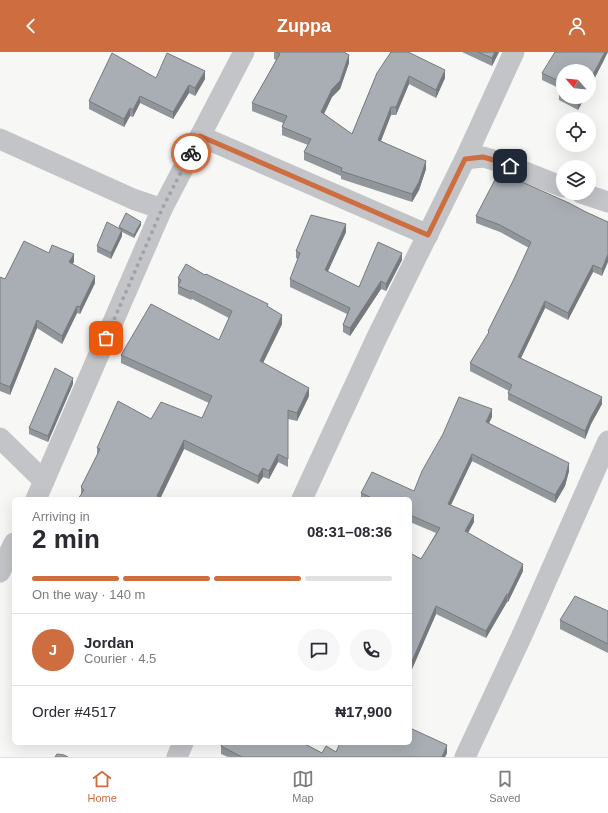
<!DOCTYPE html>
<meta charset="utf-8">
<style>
body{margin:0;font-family:Helvetica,sans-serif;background:#f7f7f7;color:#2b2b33;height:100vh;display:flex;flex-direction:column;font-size:15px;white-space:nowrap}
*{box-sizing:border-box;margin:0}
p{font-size:13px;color:#7c7c81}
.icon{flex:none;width:22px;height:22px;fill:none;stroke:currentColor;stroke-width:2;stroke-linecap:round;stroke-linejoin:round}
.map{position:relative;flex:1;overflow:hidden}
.sheet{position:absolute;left:12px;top:445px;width:400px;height:248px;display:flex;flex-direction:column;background:#fff;border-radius:6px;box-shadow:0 4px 16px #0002}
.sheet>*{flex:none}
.needle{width:26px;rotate:297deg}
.tools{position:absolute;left:556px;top:12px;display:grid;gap:8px}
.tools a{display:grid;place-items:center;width:40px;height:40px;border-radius:50%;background:#fff;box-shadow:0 4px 16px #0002;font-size:20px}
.pin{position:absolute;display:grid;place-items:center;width:34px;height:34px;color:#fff;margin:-17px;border-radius:8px;box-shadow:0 2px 6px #0006}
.courier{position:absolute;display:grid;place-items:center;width:40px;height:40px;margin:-20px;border:3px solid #cd6d40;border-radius:50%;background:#fff;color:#222;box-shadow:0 1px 5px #0007}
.headline em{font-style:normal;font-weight:700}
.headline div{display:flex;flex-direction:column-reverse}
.headline{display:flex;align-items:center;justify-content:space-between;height:68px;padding:0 20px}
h1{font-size:26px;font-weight:700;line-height:30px}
.bar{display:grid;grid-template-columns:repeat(4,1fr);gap:6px 4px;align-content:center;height:48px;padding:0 20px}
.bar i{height:5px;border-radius:3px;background:#e1e1e2}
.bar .current{background:#cd6d40}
.bar p{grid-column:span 4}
.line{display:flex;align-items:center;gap:10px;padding:0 20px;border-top:1px solid #e1e1e2}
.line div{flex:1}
.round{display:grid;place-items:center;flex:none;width:42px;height:42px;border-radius:21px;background:#f7f7f7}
header{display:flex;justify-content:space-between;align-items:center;height:52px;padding:0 20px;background:#cd6d40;color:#fff;font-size:18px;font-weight:700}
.menu{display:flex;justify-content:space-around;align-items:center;height:56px;border-top:1px solid #e1e1e2;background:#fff;font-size:11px;color:#7c7c81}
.menu a{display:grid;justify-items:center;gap:2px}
.menu .current{color:#cd6d40}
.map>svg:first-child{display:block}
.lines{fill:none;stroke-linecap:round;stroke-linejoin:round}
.minor{stroke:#c2c4c8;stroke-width:21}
.wall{fill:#91969b}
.shaded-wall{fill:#767a7e}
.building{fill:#a9aeb4;stroke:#767a7e}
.done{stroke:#9ca4aa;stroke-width:4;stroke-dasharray:0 7.2}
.route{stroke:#cd6d40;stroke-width:5}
</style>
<header><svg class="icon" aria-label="back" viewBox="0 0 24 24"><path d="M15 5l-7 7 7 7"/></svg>Zuppa<svg class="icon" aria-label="person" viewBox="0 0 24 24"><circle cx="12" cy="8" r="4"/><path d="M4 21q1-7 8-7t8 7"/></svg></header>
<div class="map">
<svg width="608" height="705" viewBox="0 0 608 705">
<rect width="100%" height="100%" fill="#f7f8f5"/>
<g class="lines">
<g class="minor">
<polyline points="200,84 428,183"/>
<polyline points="0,87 133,147 162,157"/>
<polyline points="465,107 483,105 497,109 563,135"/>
<polyline points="581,141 608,150"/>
<polyline points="0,386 44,429"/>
<polyline points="36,447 44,429 162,157 244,0"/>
<polyline points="302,447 377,285 465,107 514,0"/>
<polyline points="0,520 14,491"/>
<polyline points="177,705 183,691"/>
<polyline points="465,705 524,579 608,389"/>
</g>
</g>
<g class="wall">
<polygon points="274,0 344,0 349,11 340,37 332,45 324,62 352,82 377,21 445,26 436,46 409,32 396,63 391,63 381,89 426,117 419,138 412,150 341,127 341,124 304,108 304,100 308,93 282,83 282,75 283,71 252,59 252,51 276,8 274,7"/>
<polygon points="462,0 499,0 492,14"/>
<polygon points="605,6 589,37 589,19 563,19 563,45 585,45 578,58 559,48 559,41 561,37 542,28 542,21"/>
<polygon points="156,26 205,27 195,44 189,41 173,67 140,51 133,65 130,64 124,75 89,57 89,49"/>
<polygon points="521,131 608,170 602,224 593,220 568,268 545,256 521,306 602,352 591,372 585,387 508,348 508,341 509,339 470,319 470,311 488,282 488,279 513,229 529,196 500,180 476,171 476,164"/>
<polygon points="141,173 134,186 122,180 122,184 111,207 97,200 97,194 119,176 119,175"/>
<polygon points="346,180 327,220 359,235 402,208 386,239 381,237 350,284 343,280 343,273 347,262 290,235 290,227 298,207 296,206 296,199"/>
<polygon points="49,201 74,210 72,212 95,231 80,262 77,261 62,292 37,276 10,343 0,339 0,225 5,227"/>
<polygon points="205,223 268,255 282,272 263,311 309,344 297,369 288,367 288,415 278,410 269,427 263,425 258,432 184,397 161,445 81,443 81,435 97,404 97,396 151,367 202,366 209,351 121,311 121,303 219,288 229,266 192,247 191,248 178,242 178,226"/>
<polygon points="73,332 48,390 29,382 29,376"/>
<polygon points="492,365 489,371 569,419 565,434 555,451 472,409 451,453 474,470 468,481 523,519 508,550 507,550 486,586 436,562 412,617 410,616 410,501 421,507 436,481 410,470 410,447 361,447 361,441 414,439"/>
<polygon points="608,559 608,601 560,577 560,568"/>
<polygon points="306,691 305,693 322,701 336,700 447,701 445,705 228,705 221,702 221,694"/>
</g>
<g class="shaded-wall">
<polygon points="495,0 499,0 492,14 492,6"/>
<polygon points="605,0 608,0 589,37 589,30"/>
<polygon points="349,3 349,11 340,37 332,45 321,68 321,60"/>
<polygon points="445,18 445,26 436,46 436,38"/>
<polygon points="205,19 205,27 195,44 195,36"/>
<polygon points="409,24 409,32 396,63 396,55"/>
<polygon points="189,33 189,41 173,67 173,60"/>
<polygon points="140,44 140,51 133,65 133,58"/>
<polygon points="581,45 585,45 578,58 578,50"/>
<polygon points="391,55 391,63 378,96 378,88"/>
<polygon points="130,56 130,64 124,75 124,67"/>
<polygon points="426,109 426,117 419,138 412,150 412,142"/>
<polygon points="141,170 141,173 134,186 134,183"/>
<polygon points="346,172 346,180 325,226 325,218"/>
<polygon points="122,178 122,184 111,207 111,201"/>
<polygon points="402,201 402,208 386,239 386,232"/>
<polygon points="74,202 74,210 69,218 69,210"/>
<polygon points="608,202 608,210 602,224 602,217"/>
<polygon points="593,213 593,220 568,268 568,261"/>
<polygon points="95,224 95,231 80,262 80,255"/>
<polygon points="381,229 381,237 350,284 350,276"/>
<polygon points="545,249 545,256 518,312 518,305"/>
<polygon points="77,254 77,261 62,292 62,284"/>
<polygon points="282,263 282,272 260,317 260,309"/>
<polygon points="37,268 37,276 10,343 10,335"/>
<polygon points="73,326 73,332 48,390 48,384"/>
<polygon points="309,336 309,344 297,369 297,361"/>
<polygon points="602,345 602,352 591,372 585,387 585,379 591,365"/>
<polygon points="492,357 492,365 486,377 486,370"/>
<polygon points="184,388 184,397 160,447 157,444"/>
<polygon points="278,402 278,410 269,427 269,419"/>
<polygon points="472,402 472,409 448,459 448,452"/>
<polygon points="569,411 569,419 565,434 555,451 555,443"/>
<polygon points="263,416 263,425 258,432 258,424"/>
<polygon points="474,463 474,470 465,486 465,479"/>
<polygon points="523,512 523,519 508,550 508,543"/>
<polygon points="507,542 507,550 486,586 486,579"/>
<polygon points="436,554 436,562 412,617 412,609"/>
<polygon points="447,693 447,701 445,705 442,705"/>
</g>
<g class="building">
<polygon points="276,0 344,0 349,3 340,29 332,37 321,60 352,82 377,21 391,0 408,0 445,18 436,38 409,24 396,55 391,55 378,88 426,109 419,130 412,142 341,119 342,116 304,100 311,87 282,75 287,64 252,51 280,2"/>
<polygon points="478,0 495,0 492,6"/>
<polygon points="555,0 605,0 589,30 589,19 563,19 563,31 542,21"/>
<polygon points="112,1 156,26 167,1 205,19 195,36 189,33 173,60 140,44 133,58 130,56 124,67 89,49"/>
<polygon points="563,33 563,43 559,41"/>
<polygon points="567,45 581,45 578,50"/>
<polygon points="499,120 521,131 522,130 569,151 586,160 608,170 608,202 602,217 593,213 568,261 545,249 518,305 602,345 591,365 585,379 508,341 512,333 470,311 489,280 488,279 513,229 531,190 500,173 476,164"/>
<polygon points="126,161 141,170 134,183 119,175"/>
<polygon points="311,163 346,172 325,218 359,235 378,190 402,201 386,232 381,229 350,276 343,273 350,256 290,227 300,201 296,199"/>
<polygon points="107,170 122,178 111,201 97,194"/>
<polygon points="24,189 49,201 52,193 74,202 69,210 95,224 80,255 77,254 62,284 37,268 10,335 0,331 0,225 5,227"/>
<polygon points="186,212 205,223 206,222 268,252 267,254 282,263 260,309 309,336 297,361 288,358 288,407 278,402 269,419 263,416 258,424 184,388 157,444 164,447 78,447 84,438 81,435 100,397 97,396 118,349 151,367 161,350 202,366 212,344 121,303 151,252 219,288 232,259 192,239 191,240 178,234 181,228 178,226"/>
<polygon points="55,316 73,326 48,384 29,376"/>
<polygon points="459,345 492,357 486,370 569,411 565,426 555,443 472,402 448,452 474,463 465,479 523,512 508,543 507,542 486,579 436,554 412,609 410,609 410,501 421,507 440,476 410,463 410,447 374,447 361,441 372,420 414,439 422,419 443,382"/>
<polygon points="575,544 608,559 608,592 560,568"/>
<polygon points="410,676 447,693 442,705 242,705 221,694 222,691 303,691 322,701 326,694 336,700 340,691 410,691"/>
<polygon points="57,702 64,703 68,705 55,705"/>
</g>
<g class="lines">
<polyline class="done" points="106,286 162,157 191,101"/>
<polyline class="route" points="191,101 200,84 428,183 465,107 483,105 497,109 510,114"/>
</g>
</svg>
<div class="tools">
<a><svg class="needle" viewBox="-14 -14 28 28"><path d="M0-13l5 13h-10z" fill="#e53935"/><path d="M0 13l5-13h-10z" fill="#7c7c81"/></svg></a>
<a><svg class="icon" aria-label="locate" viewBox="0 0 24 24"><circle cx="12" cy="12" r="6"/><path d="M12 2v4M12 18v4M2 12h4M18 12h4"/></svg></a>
<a><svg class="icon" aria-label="layers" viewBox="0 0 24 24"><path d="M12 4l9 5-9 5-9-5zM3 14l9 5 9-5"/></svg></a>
</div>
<div class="pin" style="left:106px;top:286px;background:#ea580c"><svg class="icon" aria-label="bag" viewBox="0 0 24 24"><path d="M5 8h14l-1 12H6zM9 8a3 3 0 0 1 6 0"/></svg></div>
<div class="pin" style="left:510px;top:114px;background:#1f2937"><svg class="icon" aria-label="home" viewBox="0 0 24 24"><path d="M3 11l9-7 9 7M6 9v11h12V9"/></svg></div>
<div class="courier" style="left:191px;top:101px"><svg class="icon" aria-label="bike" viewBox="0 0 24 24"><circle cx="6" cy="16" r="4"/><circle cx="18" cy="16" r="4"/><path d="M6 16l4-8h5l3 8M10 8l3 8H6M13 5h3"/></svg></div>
<section class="sheet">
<div class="headline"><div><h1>2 min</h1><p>Arriving in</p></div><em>08:31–08:36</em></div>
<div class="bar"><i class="current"></i><i class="current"></i><i class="current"></i><i></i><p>On the way · 140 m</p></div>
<div class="line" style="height:72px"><b class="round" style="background:#cd6d40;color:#fff">J</b><div><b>Jordan</b><p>Courier · 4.5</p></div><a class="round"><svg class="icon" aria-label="chat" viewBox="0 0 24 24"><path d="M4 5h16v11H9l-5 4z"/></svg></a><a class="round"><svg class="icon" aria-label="phone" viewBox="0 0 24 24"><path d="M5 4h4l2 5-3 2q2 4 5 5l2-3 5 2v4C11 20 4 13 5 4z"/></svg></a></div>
<div class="line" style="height:52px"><div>Order #4517</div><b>₦17,900</b></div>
</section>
</div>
<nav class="menu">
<a class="current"><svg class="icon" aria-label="home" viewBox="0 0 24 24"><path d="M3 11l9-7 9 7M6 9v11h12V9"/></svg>Home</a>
<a><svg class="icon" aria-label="map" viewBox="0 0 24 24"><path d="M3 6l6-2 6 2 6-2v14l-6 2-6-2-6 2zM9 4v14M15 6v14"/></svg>Map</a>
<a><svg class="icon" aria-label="saved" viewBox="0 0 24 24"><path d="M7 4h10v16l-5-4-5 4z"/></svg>Saved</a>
</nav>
